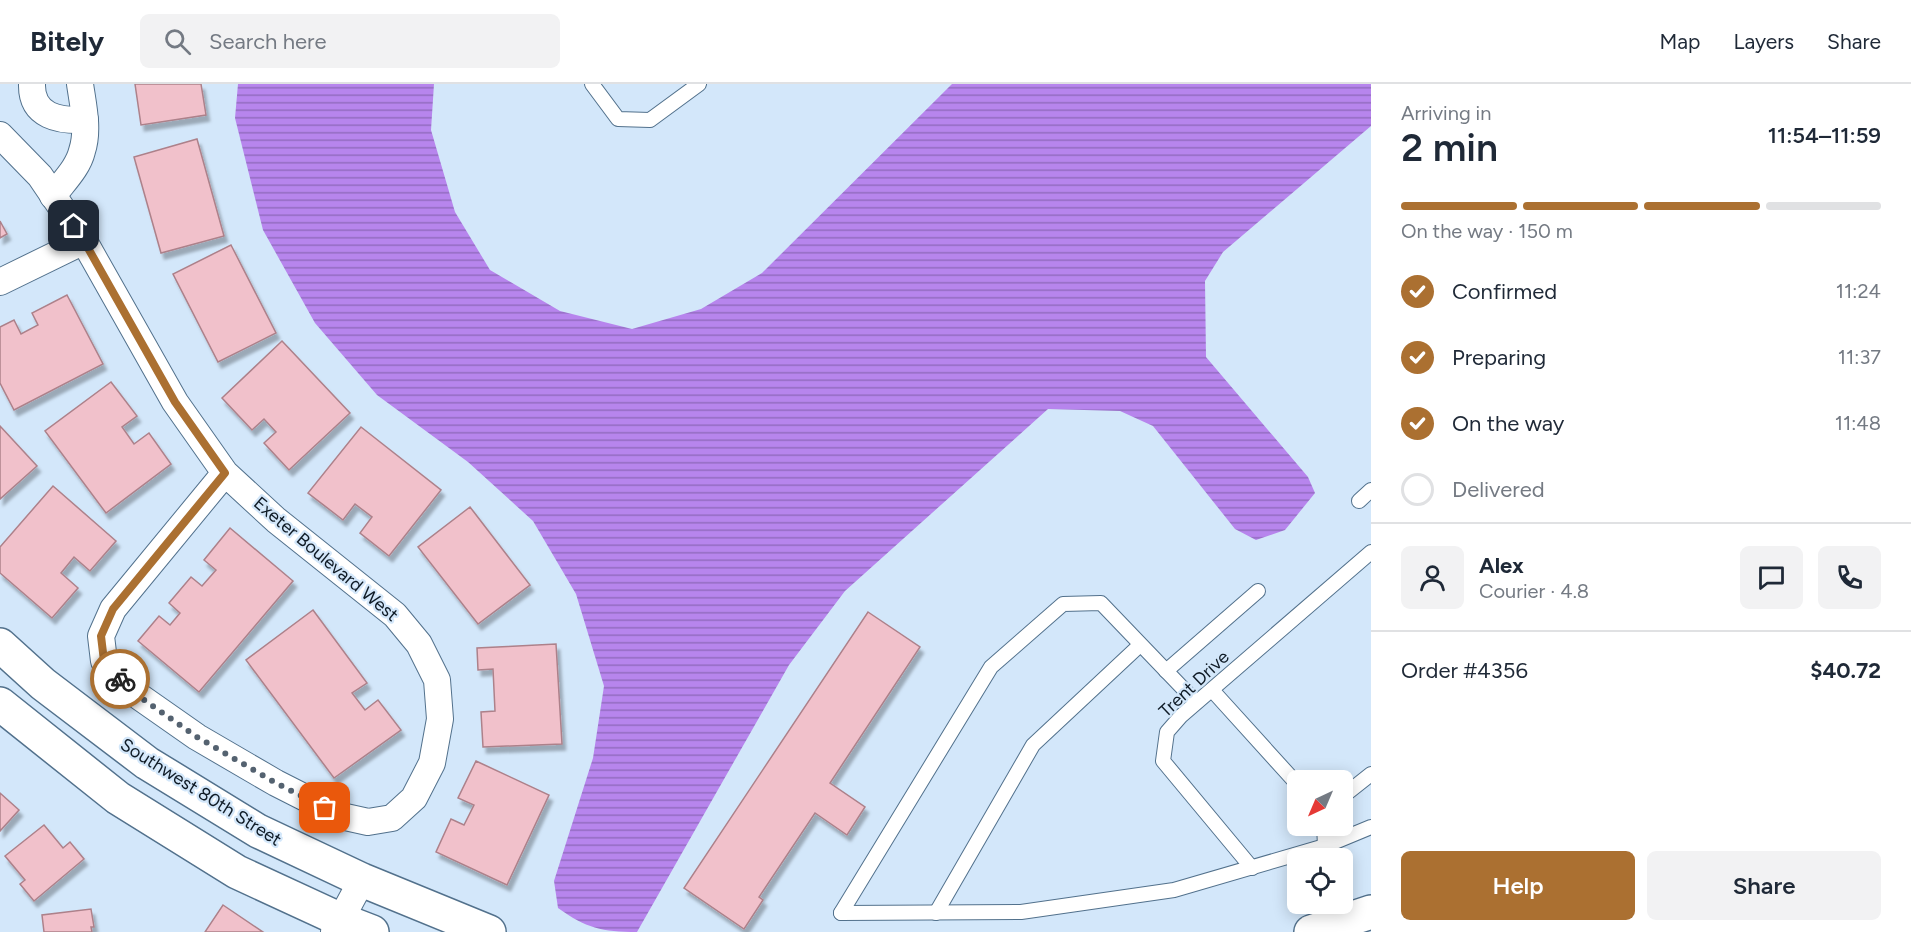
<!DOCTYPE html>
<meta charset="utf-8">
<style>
body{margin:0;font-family:Figtree,sans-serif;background:#f2f2f3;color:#1f2937;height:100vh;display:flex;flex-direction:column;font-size:22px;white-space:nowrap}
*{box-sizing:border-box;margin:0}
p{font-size:20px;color:#747a83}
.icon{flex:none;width:33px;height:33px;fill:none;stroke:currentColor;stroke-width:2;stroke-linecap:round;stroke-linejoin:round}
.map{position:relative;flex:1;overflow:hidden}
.side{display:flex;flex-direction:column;background:#fff;width:540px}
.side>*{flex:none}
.needle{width:39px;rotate:224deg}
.fabs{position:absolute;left:1287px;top:686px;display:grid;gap:12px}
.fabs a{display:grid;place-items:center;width:66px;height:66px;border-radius:9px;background:#fff;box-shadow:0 3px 15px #0003;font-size:30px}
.pin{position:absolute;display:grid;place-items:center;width:51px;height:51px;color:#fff;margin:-26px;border-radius:12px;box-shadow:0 3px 9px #0006}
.courier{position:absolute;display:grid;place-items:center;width:60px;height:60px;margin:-30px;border:4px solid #ab7031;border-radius:50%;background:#fff;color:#222;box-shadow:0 2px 8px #0007}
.headline em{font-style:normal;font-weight:600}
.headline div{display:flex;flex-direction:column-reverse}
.headline{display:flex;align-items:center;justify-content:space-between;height:102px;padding:0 30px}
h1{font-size:39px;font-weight:600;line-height:45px}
.bar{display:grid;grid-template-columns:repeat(4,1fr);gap:9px 6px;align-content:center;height:72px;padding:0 30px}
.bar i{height:8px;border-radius:4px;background:#e0e1e3}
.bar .selected{background:#ab7031}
.bar p{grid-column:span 4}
.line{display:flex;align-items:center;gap:15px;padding:0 30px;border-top:2px solid #e0e1e3}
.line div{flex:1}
.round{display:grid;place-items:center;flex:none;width:63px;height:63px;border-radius:9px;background:#f2f2f3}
ol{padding:0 30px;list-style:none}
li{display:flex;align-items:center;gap:18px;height:66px}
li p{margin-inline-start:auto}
li .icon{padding:6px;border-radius:50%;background:#ab7031;color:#fff;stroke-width:4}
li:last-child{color:#747a83}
li i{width:33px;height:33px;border:3px solid #e0e1e3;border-radius:50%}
.action{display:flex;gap:12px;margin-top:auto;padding:12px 30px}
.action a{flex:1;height:69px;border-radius:9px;background:#ab7031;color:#fff;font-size:24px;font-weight:600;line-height:69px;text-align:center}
.action a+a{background:#f2f2f3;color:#1f2937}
header{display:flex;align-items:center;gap:36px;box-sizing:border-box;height:84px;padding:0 30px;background:#fff;border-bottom:2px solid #e0e1e3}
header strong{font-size:28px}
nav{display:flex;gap:33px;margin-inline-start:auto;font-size:21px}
.search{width:420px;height:54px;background:#f2f2f3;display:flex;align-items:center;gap:15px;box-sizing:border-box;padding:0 21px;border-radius:9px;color:#747a83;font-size:22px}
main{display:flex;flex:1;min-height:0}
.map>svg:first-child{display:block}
.water{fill:url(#water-rules)}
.building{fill:#f1c1cb;stroke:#ad818a;stroke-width:1.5;filter:url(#shadow)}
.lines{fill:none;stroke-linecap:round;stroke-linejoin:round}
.service-casing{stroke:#52718c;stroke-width:16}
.minor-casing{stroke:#52718c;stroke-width:28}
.tertiary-casing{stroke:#52718c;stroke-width:36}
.service{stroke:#fff;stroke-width:14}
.minor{stroke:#fff;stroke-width:26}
.tertiary{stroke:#fff;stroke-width:33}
.done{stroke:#546270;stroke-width:6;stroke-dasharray:0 10.8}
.route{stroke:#ab7031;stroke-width:8}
.labels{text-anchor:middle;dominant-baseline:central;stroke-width:4.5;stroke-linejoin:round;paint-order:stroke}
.street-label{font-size:18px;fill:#0f1b26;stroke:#d3e7fa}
</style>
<header>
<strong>Bitely</strong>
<div class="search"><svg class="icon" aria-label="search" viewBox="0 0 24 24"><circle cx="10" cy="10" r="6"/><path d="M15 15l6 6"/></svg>Search here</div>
<nav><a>Map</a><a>Layers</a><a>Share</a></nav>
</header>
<main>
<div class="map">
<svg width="1371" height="848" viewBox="0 0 1371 848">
<defs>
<pattern id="water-rules" width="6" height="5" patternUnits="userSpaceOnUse" patternTransform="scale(1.5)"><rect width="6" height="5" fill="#b785ed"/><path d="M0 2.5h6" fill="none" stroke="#936cc0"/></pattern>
<filter id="shadow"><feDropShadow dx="3.5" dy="6" stdDeviation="1.5" flood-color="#0004"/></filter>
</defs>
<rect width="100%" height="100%" fill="#d3e7fa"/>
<path class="water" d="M 238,0 L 434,0 L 431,46 L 455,128 L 490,186 L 560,227 L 632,245 L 701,225 L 762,189 L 952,0 L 1371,0 L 1371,42 L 1223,168 L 1205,197 L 1206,273 L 1308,393 L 1315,409 L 1285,446 L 1256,456 L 1235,445 L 1153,342 L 1120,327 L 1048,325 L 845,507 L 789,581 L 637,848 C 602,848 586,844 558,824 L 554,797 L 593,674 L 604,602 L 576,510 L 533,437 L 468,378 L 377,311 L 315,239 L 263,146 L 235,34 Z"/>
<g class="building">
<polygon points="135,0 201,0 206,31 141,41"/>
<polygon points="197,55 224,152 161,169 134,73"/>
<polygon points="0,137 7,150 0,154"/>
<polygon points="231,161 276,249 218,278 173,190"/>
<polygon points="67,211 103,280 14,326 0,299 0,243 14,236 21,250 38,241 32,229"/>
<polygon points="282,257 350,329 289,386 264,359 276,348 264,335 252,346 222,314"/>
<polygon points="111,298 137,332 122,343 134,360 149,349 171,380 106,429 45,347"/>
<polygon points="0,342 37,382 0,415"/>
<polygon points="361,343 441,406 389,472 360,449 372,433 355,420 343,436 308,409"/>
<polygon points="53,402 116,457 90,487 74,473 61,489 78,504 52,534 0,489 0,463"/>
<polygon points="470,423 530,501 478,540 418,463"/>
<polygon points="230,444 293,497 199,608 138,557 159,532 170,541 180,529 169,519 191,493 202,502 216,486 204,476"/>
<polygon points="313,526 367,599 352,609 365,626 378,616 401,646 334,694 246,576"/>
<polygon points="868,528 920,563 830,699 865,723 847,751 815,729 759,813 763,816 744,845 684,804"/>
<polygon points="556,560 562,660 483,663 481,628 495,627 493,585 478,586 477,564"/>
<polygon points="476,677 549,711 507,801 436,768 451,735 464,741 474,721 458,714"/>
<polygon points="0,709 19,726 0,747"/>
<polygon points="44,741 63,764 70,758 84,775 34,817 20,800 25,796 5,772"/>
<polygon points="223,821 263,848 205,848"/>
<polygon points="91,825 94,843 91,843 92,848 44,848 42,831"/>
</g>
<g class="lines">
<g class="service-casing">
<g id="service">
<polyline points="592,0 618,35 650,36 699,0"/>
<polyline points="1359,417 1371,406"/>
<polyline points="1166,587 1258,507"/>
<polyline points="1212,606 1298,701"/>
<polyline points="1342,713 1371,690"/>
<polyline points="1324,741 1325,762"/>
<polyline points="1252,784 1163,677 1167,648 1181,632 1371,468"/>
<polyline points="841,829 991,583 1063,520 1101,519 1196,618"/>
<polyline points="841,829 1021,828 1174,806 1325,762 1371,743"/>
<polyline points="936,829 1033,661 1140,561"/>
</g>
</g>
<g class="minor-casing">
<g id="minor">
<path d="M 32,0 C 31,33 60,37 85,36"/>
<polyline points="0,51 40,92 84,157 175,318 225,389 276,436 395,531 419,560 437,596 440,635 432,679 414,714 392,734 368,738 341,732 276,699 197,653 127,604 104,577 101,552 113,525 225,389"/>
<path d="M 53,112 C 63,98 78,84 82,67 C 89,46 83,21 80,0"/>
<polyline points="0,198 84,157"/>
<polyline points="334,848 362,796"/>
</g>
</g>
<g class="tertiary-casing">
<g id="tertiary">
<polyline points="0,561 43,600 147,679 258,747 362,796 489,848"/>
<polyline points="0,620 118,714 237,788 341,836 372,848"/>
<polyline points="1311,848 1371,828"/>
</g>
</g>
<use href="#service" class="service"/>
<use href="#minor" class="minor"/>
<use href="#tertiary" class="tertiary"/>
</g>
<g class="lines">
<polyline class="done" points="120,595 127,604 197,653 276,699 325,724"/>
<polyline class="route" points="74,142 84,157 175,318 225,389 113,525 101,552 104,577 120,595"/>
</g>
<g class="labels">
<g class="street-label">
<text transform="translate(326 475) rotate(40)">Exeter Boulevard West</text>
<text transform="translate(1194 600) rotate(-43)">Trent Drive</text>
<text transform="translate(201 708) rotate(32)">Southwest 80th Street</text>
</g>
</g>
</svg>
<div class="fabs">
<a><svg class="needle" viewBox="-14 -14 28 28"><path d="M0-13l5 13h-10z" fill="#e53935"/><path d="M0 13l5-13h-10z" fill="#747a83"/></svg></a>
<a><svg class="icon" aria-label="locate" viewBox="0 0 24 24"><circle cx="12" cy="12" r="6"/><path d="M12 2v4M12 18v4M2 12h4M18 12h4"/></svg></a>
</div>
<div class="pin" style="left:325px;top:724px;background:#ea580c"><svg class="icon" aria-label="bag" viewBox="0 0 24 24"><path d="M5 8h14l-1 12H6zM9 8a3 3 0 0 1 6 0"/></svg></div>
<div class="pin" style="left:74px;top:142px;background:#1f2937"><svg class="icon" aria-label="home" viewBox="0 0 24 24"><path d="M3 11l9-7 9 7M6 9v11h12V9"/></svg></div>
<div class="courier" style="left:120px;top:595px"><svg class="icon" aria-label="bike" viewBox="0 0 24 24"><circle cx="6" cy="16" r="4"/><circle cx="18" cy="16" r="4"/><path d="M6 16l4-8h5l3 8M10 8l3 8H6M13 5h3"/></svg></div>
</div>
<section class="side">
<div class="headline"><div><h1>2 min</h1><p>Arriving in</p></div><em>11:54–11:59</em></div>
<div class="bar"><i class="selected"></i><i class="selected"></i><i class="selected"></i><i></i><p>On the way · 150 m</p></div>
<ol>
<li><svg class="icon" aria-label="check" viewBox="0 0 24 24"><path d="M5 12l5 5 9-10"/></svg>Confirmed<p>11:24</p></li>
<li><svg class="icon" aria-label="check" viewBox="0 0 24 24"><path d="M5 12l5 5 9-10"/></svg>Preparing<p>11:37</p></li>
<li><svg class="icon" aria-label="check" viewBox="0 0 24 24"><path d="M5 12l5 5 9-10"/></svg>On the way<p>11:48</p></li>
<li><i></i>Delivered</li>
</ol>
<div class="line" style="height:108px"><a class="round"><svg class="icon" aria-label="person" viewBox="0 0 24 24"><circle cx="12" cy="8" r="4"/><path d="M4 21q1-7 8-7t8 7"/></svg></a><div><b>Alex</b><p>Courier · 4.8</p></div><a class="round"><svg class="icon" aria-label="chat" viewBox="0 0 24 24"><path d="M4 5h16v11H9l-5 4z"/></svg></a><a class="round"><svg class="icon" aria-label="phone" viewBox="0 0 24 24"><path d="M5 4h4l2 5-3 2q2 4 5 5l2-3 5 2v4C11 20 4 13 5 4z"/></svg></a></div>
<div class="line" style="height:78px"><div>Order #4356</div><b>$40.72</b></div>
<div class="action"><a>Help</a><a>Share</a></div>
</section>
</main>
